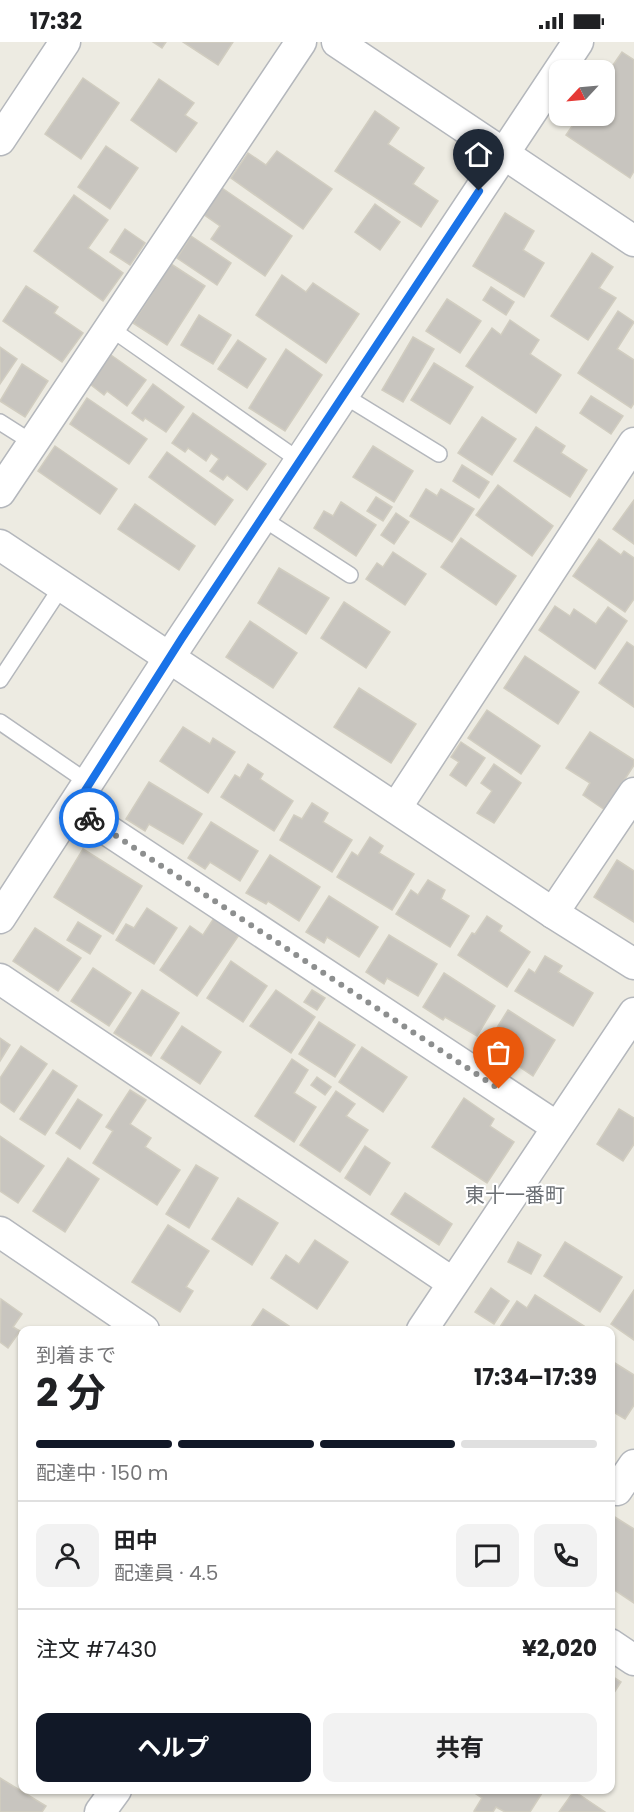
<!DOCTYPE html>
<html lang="ja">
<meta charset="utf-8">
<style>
body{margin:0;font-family:Poppins,"Noto Sans JP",sans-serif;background:#f2f2f2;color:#202124;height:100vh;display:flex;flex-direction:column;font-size:22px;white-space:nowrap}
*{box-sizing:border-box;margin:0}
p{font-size:20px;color:#757577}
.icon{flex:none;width:33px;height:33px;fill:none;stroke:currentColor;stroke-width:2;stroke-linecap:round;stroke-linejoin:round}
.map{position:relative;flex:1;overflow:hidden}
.sheet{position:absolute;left:18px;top:1284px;width:597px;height:468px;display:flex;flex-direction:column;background:#fff;border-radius:12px;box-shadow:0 2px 4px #0004}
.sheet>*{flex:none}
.needle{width:39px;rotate:244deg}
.fabs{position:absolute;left:549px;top:18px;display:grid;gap:12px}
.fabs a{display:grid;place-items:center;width:66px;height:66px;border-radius:12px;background:#fff;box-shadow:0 2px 4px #0004;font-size:30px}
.pin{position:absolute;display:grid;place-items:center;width:51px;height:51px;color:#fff;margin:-62px -26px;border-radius:50% 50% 50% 0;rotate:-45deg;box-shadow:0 0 6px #0007}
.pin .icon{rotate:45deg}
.courier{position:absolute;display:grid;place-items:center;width:60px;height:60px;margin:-30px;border:4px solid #1a73e8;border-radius:50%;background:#fff;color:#222;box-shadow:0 2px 8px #0007}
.overview em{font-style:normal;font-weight:700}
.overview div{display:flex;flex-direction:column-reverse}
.overview{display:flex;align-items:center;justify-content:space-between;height:102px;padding:0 18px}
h1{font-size:39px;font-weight:700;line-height:45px}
.bar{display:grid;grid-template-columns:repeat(4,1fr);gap:9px 6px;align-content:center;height:72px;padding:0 18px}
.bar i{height:8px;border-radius:4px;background:#e0e0e0}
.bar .current{background:#111827}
.bar p{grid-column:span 4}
.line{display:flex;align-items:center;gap:15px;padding:0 18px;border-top:2px solid #e0e0e0}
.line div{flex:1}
.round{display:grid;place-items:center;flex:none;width:63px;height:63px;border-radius:12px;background:#f2f2f2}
.button{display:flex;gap:12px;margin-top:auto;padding:12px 18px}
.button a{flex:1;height:69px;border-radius:12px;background:#111827;color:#fff;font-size:24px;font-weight:700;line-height:69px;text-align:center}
.button a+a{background:#f2f2f2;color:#202124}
.status{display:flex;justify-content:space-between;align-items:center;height:42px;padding:0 30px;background:#fff;direction:ltr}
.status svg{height:16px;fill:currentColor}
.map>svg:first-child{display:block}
.building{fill:#c8c5bf;stroke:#d1cdc0;stroke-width:1.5}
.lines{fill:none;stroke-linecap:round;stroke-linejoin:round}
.lane-casing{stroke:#b4b7bc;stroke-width:18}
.street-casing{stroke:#b4b7bc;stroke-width:33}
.lane{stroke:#fff;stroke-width:15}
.street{stroke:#fff;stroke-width:30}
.done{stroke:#8d8f8f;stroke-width:6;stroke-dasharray:0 10.8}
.route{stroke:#1a73e8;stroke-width:8}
.labels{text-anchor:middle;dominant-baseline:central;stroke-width:4.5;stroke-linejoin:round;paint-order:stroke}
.quarter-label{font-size:20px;fill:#6b6f74;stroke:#fff}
</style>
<div class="status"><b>17:32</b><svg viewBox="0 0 49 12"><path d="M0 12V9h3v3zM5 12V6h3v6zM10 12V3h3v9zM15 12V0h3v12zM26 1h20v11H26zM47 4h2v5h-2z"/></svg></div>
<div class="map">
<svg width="634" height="1770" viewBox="0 0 634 1770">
<rect width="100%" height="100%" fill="#edebe2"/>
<g class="building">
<polygon points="153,0 166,0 162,6"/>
<polygon points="183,0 233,0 218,23"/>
<polygon points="622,10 634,18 634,129 630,136 566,93 579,74 604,74 604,36"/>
<polygon points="83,36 119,61 81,117 45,92"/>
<polygon points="159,37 194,61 185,73 197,81 176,110 131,78"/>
<polygon points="375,69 399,86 388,102 424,126 413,142 438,159 421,185 335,129"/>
<polygon points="106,104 138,126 110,167 78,145"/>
<polygon points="277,109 332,147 303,187 231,136 248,111 266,123"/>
<polygon points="222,146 292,194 265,234 211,197 220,184 203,172"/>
<polygon points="74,153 108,178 88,206 123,231 103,259 34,209"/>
<polygon points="375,162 400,180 380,208 355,190"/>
<polygon points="505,171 534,189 523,208 544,221 524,255 473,224"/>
<polygon points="125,187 145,201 130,223 110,210"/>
<polygon points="191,194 231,221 217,243 177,216"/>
<polygon points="592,211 613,225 599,246 616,256 588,298 551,274"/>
<polygon points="171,222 205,244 167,303 133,281"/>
<polygon points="282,233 306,250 313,241 359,272 326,321 256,273"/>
<polygon points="26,244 58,265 54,271 83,291 62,320 3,279"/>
<polygon points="491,245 514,260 506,273 483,258"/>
<polygon points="447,257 481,279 460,311 426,289"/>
<polygon points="618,269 634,280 617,307 634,318 634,361 631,366 578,331"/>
<polygon points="199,273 231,293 213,322 181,303"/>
<polygon points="510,278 539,298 530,312 561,333 536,371 466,324 492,286 501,293"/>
<polygon points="413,295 434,307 403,360 382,348"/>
<polygon points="238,298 266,317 247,346 218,327"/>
<polygon points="0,305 17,317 0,342"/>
<polygon points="286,307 322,333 285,389 249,366"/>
<polygon points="111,313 146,338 127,364 107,349 104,353 90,342"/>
<polygon points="434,321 473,345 450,382 411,358"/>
<polygon points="22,322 48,339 25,375 0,359"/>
<polygon points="153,342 184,365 166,390 145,376 143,379 132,371"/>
<polygon points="591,354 623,374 611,392 580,371"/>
<polygon points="87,356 147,397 129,422 70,382"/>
<polygon points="193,371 266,422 247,448 227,433 223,438 210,429 219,417 211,411 206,419 188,406 185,410 172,401"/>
<polygon points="482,375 516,397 492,433 458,411"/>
<polygon points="536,385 565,404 561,411 587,428 570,455 514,419"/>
<polygon points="55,404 117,447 100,472 38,429"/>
<polygon points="373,404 413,429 394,460 353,435"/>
<polygon points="167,410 233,458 215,483 149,435"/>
<polygon points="462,423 489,440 479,456 453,439"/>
<polygon points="498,443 553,484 532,514 476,473"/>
<polygon points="426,447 437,454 441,447 474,467 452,500 410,474"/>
<polygon points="376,455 392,465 383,479 367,469"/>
<polygon points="634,458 634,502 613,487"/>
<polygon points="341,460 376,483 356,514 314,486 324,469 333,474"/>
<polygon points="135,462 195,504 179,528 118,487"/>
<polygon points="396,471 409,480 394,502 381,493"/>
<polygon points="461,496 516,534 496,563 441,525"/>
<polygon points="599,497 621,513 624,509 634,516 634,557 625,570 573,534"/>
<polygon points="393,510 426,532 405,563 366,537 377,521 383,525"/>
<polygon points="279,526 329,556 306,592 258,561"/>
<polygon points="344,560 390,590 366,626 321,596"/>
<polygon points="555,564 570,574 574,567 596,582 608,565 627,579 595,627 539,588"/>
<polygon points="250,579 297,611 273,646 226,615"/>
<polygon points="627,600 634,605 634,665 599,641"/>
<polygon points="525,614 579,650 558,682 504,646"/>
<polygon points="359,646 416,682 391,721 334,685"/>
<polygon points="487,668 540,704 521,732 468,696"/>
<polygon points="183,685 210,702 213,696 235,710 208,751 160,719"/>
<polygon points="590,690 634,718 634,723 605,768 583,753 590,741 566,726"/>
<polygon points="461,700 485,716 466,744 450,733 459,720 451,715"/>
<polygon points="248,722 263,732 260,737 293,759 274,789 221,755 235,733 240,736"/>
<polygon points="494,722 521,741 494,781 477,771 492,749 481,741"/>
<polygon points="149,740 202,772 183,802 149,782 145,789 126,777"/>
<polygon points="312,761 328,771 323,780 352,798 332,830 280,798 294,773 302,777"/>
<polygon points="211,780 258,809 240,839 210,820 205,827 188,816"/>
<polygon points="370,795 383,804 379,811 414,832 392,868 337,835 352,810 358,814"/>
<polygon points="83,807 142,844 113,892 54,855"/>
<polygon points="270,813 320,845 299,879 268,859 266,862 246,851"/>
<polygon points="617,818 634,829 634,880 594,855"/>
<polygon points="428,838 445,848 441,857 469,874 450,905 396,872 411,848 418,853"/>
<polygon points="329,854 378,885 359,915 327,895 324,901 306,890"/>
<polygon points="147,866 177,886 154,922 116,898 126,882 134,886"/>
<polygon points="487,874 502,884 499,889 530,910 507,945 458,913 472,891 475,892"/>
<polygon points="214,876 239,893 197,954 160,928 190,884 203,893"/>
<polygon points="78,880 101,894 90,912 67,898"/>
<polygon points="35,886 81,916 58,949 13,919"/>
<polygon points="389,893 437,922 418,954 387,936 384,942 366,930"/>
<polygon points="545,914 562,924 558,930 593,951 573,984 515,949 529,927 535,931"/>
<polygon points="231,919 267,944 243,980 207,956"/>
<polygon points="93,926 131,951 109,984 71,959"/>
<polygon points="444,931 495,964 477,994 445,975 443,978 423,965"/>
<polygon points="142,948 179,971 151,1014 114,991"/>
<polygon points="276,948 315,975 291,1011 250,984"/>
<polygon points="312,948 325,956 317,968 304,960"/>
<polygon points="508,968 555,998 533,1034 512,1020 510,1025 483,1008"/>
<polygon points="319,980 355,1003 335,1035 299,1012"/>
<polygon points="182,984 221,1010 200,1042 161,1016"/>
<polygon points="0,996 10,1003 0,1019"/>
<polygon points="21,1004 47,1022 14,1070 0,1060 0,1036"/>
<polygon points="362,1005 407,1035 383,1070 339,1040"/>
<polygon points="292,1017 308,1028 294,1051 316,1065 294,1100 255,1074"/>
<polygon points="53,1028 77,1044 45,1093 20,1077"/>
<polygon points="317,1035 331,1045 325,1053 311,1043"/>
<polygon points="130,1048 146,1058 130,1082 151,1096 145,1105 180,1128 157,1163 93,1121 113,1089 106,1085"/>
<polygon points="336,1049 355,1062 346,1074 368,1088 340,1130 300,1103"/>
<polygon points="464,1056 494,1077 490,1084 514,1100 487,1141 432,1105"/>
<polygon points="78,1057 102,1073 80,1107 56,1091"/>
<polygon points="619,1067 634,1076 634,1102 623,1119 597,1102"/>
<polygon points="0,1094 44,1124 18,1161 0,1149"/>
<polygon points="365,1104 390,1121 370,1153 345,1136"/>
<polygon points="68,1116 99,1137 65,1190 33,1169"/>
<polygon points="196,1123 218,1136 189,1186 166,1172"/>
<polygon points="405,1151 452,1182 439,1203 391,1172"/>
<polygon points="238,1156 278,1181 252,1223 212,1197"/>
<polygon points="168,1183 209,1209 186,1245 193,1249 180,1270 132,1240"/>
<polygon points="315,1198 348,1220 317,1267 271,1236 286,1213 299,1222"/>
<polygon points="518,1200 541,1213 531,1232 508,1220"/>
<polygon points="565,1200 622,1235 600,1270 544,1234"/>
<polygon points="491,1246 509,1259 494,1282 475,1270"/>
<polygon points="634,1248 634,1298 611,1282"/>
<polygon points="535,1253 584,1284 581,1288 498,1288 517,1259 527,1266"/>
<polygon points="1,1257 22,1272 13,1285 20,1289 8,1306 0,1300"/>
<polygon points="263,1267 289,1284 286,1288 249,1288"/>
<polygon points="610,1318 634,1333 634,1363 625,1377 610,1368"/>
<polygon points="610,1472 634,1487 634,1561 610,1545"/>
<polygon points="610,1633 621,1640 610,1657"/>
<polygon points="0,1736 46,1764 42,1770 0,1770"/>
<polygon points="470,1748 544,1748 530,1770 505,1770 496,1765 493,1770 477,1770 474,1769 482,1756"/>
<polygon points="574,1749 605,1770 559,1770"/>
</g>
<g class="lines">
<g class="lane-casing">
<g id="lane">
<polyline points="110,286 300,419"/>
<polyline points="343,353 439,412"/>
<polyline points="0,380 33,401"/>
<polyline points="262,476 350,533"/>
<polyline points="0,638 62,544"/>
<polyline points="0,680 89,741"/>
</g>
</g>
<g class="street-casing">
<g id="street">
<polyline points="337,0 634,199"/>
<polyline points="0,98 65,0"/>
<polyline points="0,450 301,0"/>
<polyline points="0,503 553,871 634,922"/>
<polyline points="74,766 557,1085"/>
<polyline points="396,766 634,401"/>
<polyline points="553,871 634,751"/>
<polyline points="0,876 169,616 578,0"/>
<polyline points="0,937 453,1241"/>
<polyline points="0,1190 144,1288"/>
<polyline points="422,1288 634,971"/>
<polyline points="617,1448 634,1423"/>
<polyline points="610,1602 634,1618"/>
<polyline points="100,1770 116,1748"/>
</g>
</g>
<use href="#lane" class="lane"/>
<use href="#street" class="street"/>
</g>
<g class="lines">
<polyline class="done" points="89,776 499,1047"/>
<polyline class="route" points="89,776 74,766 182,596 479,149"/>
</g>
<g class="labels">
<g class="quarter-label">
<text x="515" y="1153">東十一番町</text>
</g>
</g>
</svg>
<div class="fabs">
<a><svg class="needle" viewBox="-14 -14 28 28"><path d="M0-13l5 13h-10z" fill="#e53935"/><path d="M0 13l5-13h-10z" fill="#757577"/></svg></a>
</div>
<div class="pin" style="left:499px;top:1047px;background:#ea580c"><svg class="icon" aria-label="bag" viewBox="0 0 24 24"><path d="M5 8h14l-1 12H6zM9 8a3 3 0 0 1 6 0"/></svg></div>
<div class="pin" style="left:479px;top:149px;background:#1f2937"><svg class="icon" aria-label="home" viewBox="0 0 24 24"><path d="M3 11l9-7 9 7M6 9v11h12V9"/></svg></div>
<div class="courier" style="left:89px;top:776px"><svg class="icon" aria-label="bike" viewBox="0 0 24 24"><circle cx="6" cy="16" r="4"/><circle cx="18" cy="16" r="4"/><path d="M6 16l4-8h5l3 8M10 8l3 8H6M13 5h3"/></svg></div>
<section class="sheet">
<div class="overview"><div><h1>2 分</h1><p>到着まで</p></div><em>17:34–17:39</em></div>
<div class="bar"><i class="current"></i><i class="current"></i><i class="current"></i><i></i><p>配達中 · 150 m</p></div>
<div class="line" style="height:108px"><a class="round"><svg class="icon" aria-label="person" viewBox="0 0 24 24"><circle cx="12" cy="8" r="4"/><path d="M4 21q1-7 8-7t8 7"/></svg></a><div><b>田中</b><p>配達員 · 4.5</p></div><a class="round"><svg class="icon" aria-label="chat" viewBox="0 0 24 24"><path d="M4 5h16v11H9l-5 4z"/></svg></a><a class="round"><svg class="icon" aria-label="phone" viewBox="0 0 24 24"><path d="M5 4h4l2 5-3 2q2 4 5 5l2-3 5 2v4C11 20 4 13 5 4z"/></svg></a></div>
<div class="line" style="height:78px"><div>注文 #7430</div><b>¥2,020</b></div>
<div class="button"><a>ヘルプ</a><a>共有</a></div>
</section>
</div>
